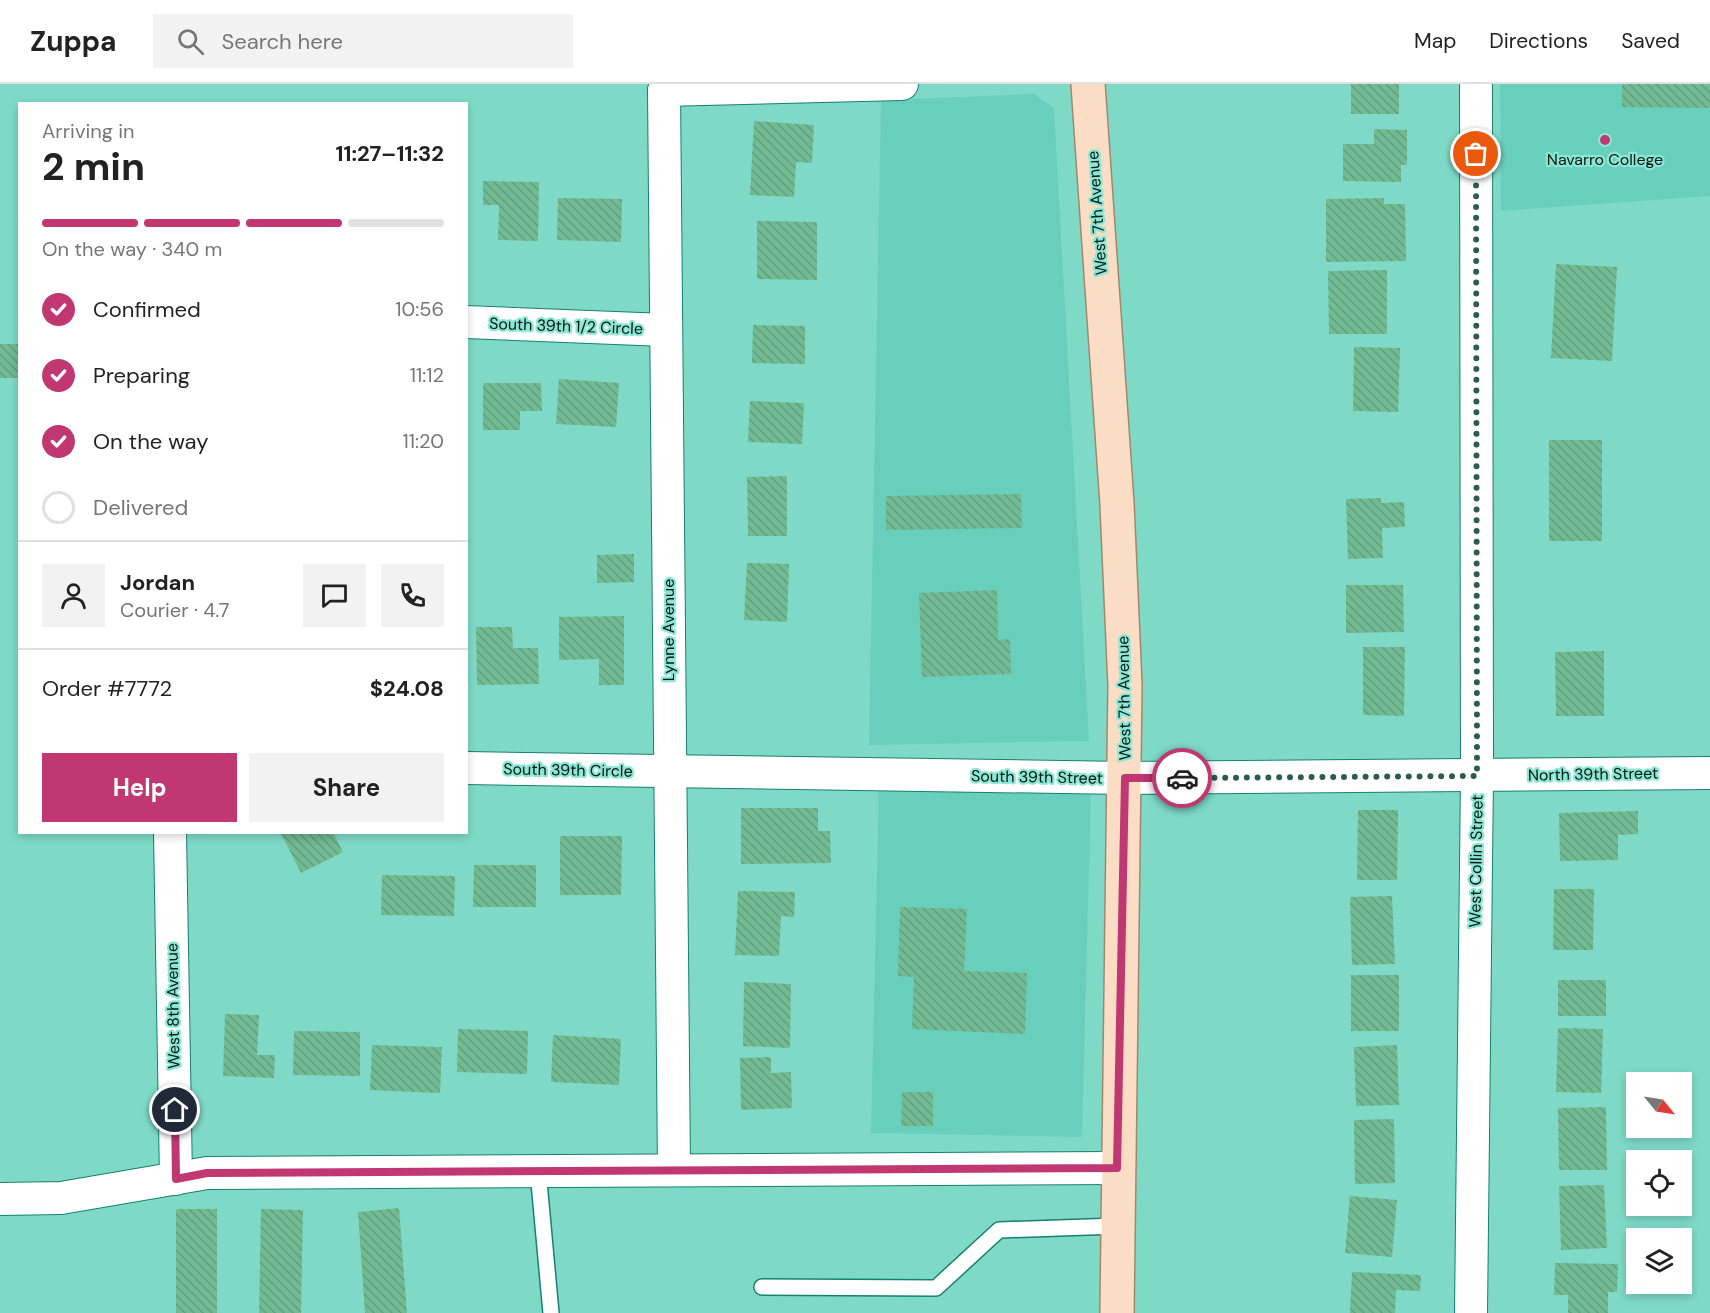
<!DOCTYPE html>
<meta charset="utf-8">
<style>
body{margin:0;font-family:"DM Sans",sans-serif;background:#f2f2f2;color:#222;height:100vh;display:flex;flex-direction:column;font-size:22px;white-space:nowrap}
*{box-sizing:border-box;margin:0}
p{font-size:20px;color:#767676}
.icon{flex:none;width:33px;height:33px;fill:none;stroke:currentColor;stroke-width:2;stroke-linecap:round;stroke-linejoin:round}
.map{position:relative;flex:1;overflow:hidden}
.drawer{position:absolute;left:18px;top:18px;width:450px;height:732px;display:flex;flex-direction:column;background:#fff;border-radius:0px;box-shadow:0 3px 9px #0003}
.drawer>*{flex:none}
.needle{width:39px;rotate:120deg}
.tools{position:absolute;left:1626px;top:988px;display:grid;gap:12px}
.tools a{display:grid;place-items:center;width:66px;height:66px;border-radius:0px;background:#fff;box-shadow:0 3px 9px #0003;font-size:30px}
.pin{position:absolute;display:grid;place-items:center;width:51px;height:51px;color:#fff;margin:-26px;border:3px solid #fff;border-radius:50%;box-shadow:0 2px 6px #0007}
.courier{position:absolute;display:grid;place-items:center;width:60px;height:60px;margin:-30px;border:4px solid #c03771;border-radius:50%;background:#fff;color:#222;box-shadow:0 2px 8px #0007}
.overview em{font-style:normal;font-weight:700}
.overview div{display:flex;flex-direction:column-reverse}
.overview{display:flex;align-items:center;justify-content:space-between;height:102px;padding:0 24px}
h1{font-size:39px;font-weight:700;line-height:45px}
.bar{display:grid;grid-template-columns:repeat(4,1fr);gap:9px 6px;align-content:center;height:72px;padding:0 24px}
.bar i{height:8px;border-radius:4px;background:#e0e0e0}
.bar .on{background:#c03771}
.bar p{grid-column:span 4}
.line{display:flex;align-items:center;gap:15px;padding:0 24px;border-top:2px solid #e0e0e0}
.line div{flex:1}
.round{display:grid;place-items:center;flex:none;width:63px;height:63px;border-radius:0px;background:#f2f2f2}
ol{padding:0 24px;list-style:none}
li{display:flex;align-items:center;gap:18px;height:66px}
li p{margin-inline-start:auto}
li .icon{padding:6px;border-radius:50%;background:#c03771;color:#fff;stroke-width:4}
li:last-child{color:#767676}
li i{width:33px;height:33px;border:3px solid #e0e0e0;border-radius:50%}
.action{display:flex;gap:12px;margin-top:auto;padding:12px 24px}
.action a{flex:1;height:69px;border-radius:0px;background:#c03771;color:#fff;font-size:24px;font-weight:700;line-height:69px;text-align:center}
.action a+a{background:#f2f2f2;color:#222}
header{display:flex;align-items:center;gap:36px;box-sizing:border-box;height:84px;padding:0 30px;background:#fff;border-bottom:2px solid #e0e0e0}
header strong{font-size:28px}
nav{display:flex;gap:33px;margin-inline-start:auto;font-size:21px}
.search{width:420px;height:54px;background:#f2f2f2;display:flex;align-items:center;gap:15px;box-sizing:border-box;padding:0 21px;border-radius:0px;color:#767676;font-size:22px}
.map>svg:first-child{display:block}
.built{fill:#68cfbc}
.building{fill:url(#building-back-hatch)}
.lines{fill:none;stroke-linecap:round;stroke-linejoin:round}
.lane-casing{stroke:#178070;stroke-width:18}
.street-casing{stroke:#178070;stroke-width:34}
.primary-casing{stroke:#a1886d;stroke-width:36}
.lane{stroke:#fff;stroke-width:15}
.street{stroke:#fff;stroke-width:32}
.primary{stroke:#fbddc5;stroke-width:33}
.done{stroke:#2c5b51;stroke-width:6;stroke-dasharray:0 10.8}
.route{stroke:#c03771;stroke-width:8}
.poi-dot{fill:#c03771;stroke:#8be7d4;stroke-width:2}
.labels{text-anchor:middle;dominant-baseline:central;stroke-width:4.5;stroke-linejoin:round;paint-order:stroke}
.poi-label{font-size:16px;fill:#001611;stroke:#8be7d4}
.street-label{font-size:16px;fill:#001611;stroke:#8be7d4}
</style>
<header>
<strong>Zuppa</strong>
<div class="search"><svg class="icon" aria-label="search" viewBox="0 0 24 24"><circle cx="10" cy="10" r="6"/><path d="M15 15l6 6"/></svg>Search here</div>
<nav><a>Map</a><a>Directions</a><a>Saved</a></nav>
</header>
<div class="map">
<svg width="1710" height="1229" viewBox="0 0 1710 1229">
<defs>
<pattern id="building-back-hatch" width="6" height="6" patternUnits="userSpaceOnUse" patternTransform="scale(1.5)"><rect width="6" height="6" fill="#72ba92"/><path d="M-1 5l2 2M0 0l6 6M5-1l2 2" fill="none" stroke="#619f7d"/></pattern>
</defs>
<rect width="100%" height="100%" fill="#7edac7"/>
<g class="built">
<polygon points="1500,0 1710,0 1710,112 1501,127"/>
<polygon points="1034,10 1054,24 1089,657 869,661 881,16"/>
<polygon points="879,701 1091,705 1082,1053 871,1049"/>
</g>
<g class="building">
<rect x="1351" y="0" width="48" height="30"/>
<polygon points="1622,0 1710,0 1710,24 1622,23"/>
<polygon points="754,37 814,41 812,79 796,78 794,113 750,111"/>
<polygon points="1374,45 1407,46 1407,81 1401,81 1401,98 1343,97 1343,60 1374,60"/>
<polygon points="483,97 539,98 538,157 498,156 499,121 483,121"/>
<polygon points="558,114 622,115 621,158 557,156"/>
<polygon points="1384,114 1384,120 1405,120 1406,177 1326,178 1326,115"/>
<polygon points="757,137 817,138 817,196 757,195"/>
<polygon points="1556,180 1617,183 1612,277 1551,274"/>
<polygon points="1387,186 1387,250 1329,250 1328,187"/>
<polygon points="753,241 805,242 805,280 752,279"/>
<rect x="0" y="260" width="20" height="34"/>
<polygon points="1354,263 1400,264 1398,328 1353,327"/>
<polygon points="559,295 619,299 616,343 556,340"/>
<polygon points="483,299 541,299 542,327 520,327 520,346 483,346"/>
<polygon points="750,317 804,319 802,360 748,358"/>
<rect x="1549" y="356" width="53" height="101"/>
<polygon points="787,392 787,452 748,452 747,393"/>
<polygon points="1021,410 1022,444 886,446 886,412"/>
<polygon points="1381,414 1381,419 1404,418 1405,443 1382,444 1383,474 1348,475 1346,415"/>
<polygon points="634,470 634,498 597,499 597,471"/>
<polygon points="747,479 789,480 787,538 744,536"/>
<polygon points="1346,501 1403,501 1404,548 1346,549"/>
<polygon points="997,506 998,556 1010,555 1011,590 922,593 919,509"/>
<polygon points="624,532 624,601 599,601 599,575 559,576 559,533"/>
<polygon points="476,543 512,543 513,564 538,564 539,600 477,601"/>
<polygon points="1363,563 1405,563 1404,632 1363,631"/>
<polygon points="1604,567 1604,632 1556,632 1555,568"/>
<polygon points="741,724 818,724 818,747 830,747 831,779 741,780"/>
<polygon points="1358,726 1398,726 1397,796 1357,796"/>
<polygon points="1638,727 1638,750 1618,751 1618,776 1560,777 1559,729"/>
<polygon points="280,748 333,748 343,768 301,789"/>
<polygon points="560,752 622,752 621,811 560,811"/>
<polygon points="474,781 536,781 536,823 473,823"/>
<polygon points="382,791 455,792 454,832 381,831"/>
<polygon points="1554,805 1594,805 1593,866 1553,866"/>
<polygon points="738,807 795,808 794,833 781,832 779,872 735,871"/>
<polygon points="1392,812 1395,880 1352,881 1350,813"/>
<polygon points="900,823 967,825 964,887 1027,889 1025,950 912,945 914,893 898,892"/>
<rect x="1351" y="891" width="48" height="56"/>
<rect x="1558" y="896" width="48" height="36"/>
<polygon points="744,898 791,900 790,964 743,962"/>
<polygon points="225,930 259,931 257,971 275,971 274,994 223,992"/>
<polygon points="1558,944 1603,945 1601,1009 1556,1008"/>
<polygon points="458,945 528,947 527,990 457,988"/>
<polygon points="294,947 360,948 360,992 293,991"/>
<polygon points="553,951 621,955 619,1001 551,998"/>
<polygon points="372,961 442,963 440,1009 370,1006"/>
<polygon points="1397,961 1399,1021 1356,1022 1354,963"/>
<polygon points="771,973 771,989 791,988 792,1024 741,1026 740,974"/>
<polygon points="902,1008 933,1008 933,1042 901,1042"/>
<polygon points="1606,1023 1607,1086 1559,1086 1558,1024"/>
<polygon points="1394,1035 1395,1099 1355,1100 1354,1036"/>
<polygon points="1604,1101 1607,1164 1561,1166 1559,1102"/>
<polygon points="1350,1112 1397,1116 1392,1173 1345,1169"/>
<polygon points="399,1124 407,1229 365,1229 358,1128"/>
<rect x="176" y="1125" width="41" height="104"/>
<polygon points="261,1125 303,1126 301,1229 259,1229"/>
<polygon points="1555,1179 1618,1180 1617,1208 1608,1208 1608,1229 1568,1229 1568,1211 1554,1211"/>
<polygon points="1352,1188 1421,1191 1420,1207 1396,1206 1395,1229 1350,1229"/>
</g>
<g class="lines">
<g class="lane-casing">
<g id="lane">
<polyline points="538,1087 551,1229"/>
<polyline points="762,1203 936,1204 999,1146 1117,1142"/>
</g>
</g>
<g class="street-casing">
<g id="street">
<polyline points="466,238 665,246"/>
<polyline points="466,684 1125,694 1710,689"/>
<polyline points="170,748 176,1095"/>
<polyline points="674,1086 664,6 902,0"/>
<polyline points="0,1115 61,1114 207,1089 1117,1084"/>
<polyline points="1471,1229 1477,691 1476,0"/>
</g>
</g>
<g class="primary-casing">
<polyline id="primary" points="1088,0 1117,420 1125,601 1117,1229"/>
</g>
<use href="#lane" class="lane"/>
<use href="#street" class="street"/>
<use href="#primary" class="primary"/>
</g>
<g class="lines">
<polyline class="done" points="1182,694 1477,692 1476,70"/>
<polyline class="route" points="175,1026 176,1095 207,1089 1117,1084 1125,694 1182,694"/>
</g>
<circle class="poi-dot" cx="1605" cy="56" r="6"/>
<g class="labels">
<g class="poi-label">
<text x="1605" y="75">Navarro College</text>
</g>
<g class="street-label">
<text transform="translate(1097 129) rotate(-94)">West 7th Avenue</text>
<text transform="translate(566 242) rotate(2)">South 39th 1/2 Circle</text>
<text transform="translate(668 546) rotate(-90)">Lynne Avenue</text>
<text transform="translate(1124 614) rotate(-91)">West 7th Avenue</text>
<text transform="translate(568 686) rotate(1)">South 39th Circle</text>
<text transform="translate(1593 690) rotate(-1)">North 39th Street</text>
<text transform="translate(1037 693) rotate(1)">South 39th Street</text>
<text transform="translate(1476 777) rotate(-89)">West Collin Street</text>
<text transform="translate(173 922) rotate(-91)">West 8th Avenue</text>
</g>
</g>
</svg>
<div class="tools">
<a><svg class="needle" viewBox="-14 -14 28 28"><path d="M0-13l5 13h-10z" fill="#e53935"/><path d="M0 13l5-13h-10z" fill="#767676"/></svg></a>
<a><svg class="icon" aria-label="locate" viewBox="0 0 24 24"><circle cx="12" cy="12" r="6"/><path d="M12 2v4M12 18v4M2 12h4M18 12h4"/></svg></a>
<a><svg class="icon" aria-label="layers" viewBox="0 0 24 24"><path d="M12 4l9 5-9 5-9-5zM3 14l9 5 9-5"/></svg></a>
</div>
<div class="pin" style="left:1476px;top:70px;background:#ea580c"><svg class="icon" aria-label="bag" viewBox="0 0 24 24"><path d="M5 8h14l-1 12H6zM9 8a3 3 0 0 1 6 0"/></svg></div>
<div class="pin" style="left:175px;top:1026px;background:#1f2937"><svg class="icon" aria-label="home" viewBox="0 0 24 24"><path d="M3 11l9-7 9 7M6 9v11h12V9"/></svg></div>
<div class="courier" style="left:1182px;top:694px"><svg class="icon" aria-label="car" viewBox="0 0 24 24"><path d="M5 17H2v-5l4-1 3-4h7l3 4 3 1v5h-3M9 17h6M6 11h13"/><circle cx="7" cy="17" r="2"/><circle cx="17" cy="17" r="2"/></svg></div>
<section class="drawer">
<div class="overview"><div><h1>2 min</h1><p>Arriving in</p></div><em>11:27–11:32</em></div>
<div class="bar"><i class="on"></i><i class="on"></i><i class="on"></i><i></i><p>On the way · 340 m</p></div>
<ol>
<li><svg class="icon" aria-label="check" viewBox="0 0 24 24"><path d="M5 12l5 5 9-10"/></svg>Confirmed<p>10:56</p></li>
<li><svg class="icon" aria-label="check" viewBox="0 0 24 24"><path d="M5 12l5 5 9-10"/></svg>Preparing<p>11:12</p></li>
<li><svg class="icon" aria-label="check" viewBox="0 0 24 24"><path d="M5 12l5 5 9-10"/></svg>On the way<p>11:20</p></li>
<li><i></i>Delivered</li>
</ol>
<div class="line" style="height:108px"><a class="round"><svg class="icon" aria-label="person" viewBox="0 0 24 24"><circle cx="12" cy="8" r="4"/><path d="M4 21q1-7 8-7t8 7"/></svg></a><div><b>Jordan</b><p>Courier · 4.7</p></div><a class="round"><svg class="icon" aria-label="chat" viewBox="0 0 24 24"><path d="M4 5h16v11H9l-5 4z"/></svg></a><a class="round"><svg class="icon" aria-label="phone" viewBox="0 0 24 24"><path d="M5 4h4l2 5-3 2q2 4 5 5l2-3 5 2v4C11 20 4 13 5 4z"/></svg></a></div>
<div class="line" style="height:78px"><div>Order #7772</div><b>$24.08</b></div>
<div class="action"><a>Help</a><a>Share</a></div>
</section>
</div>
